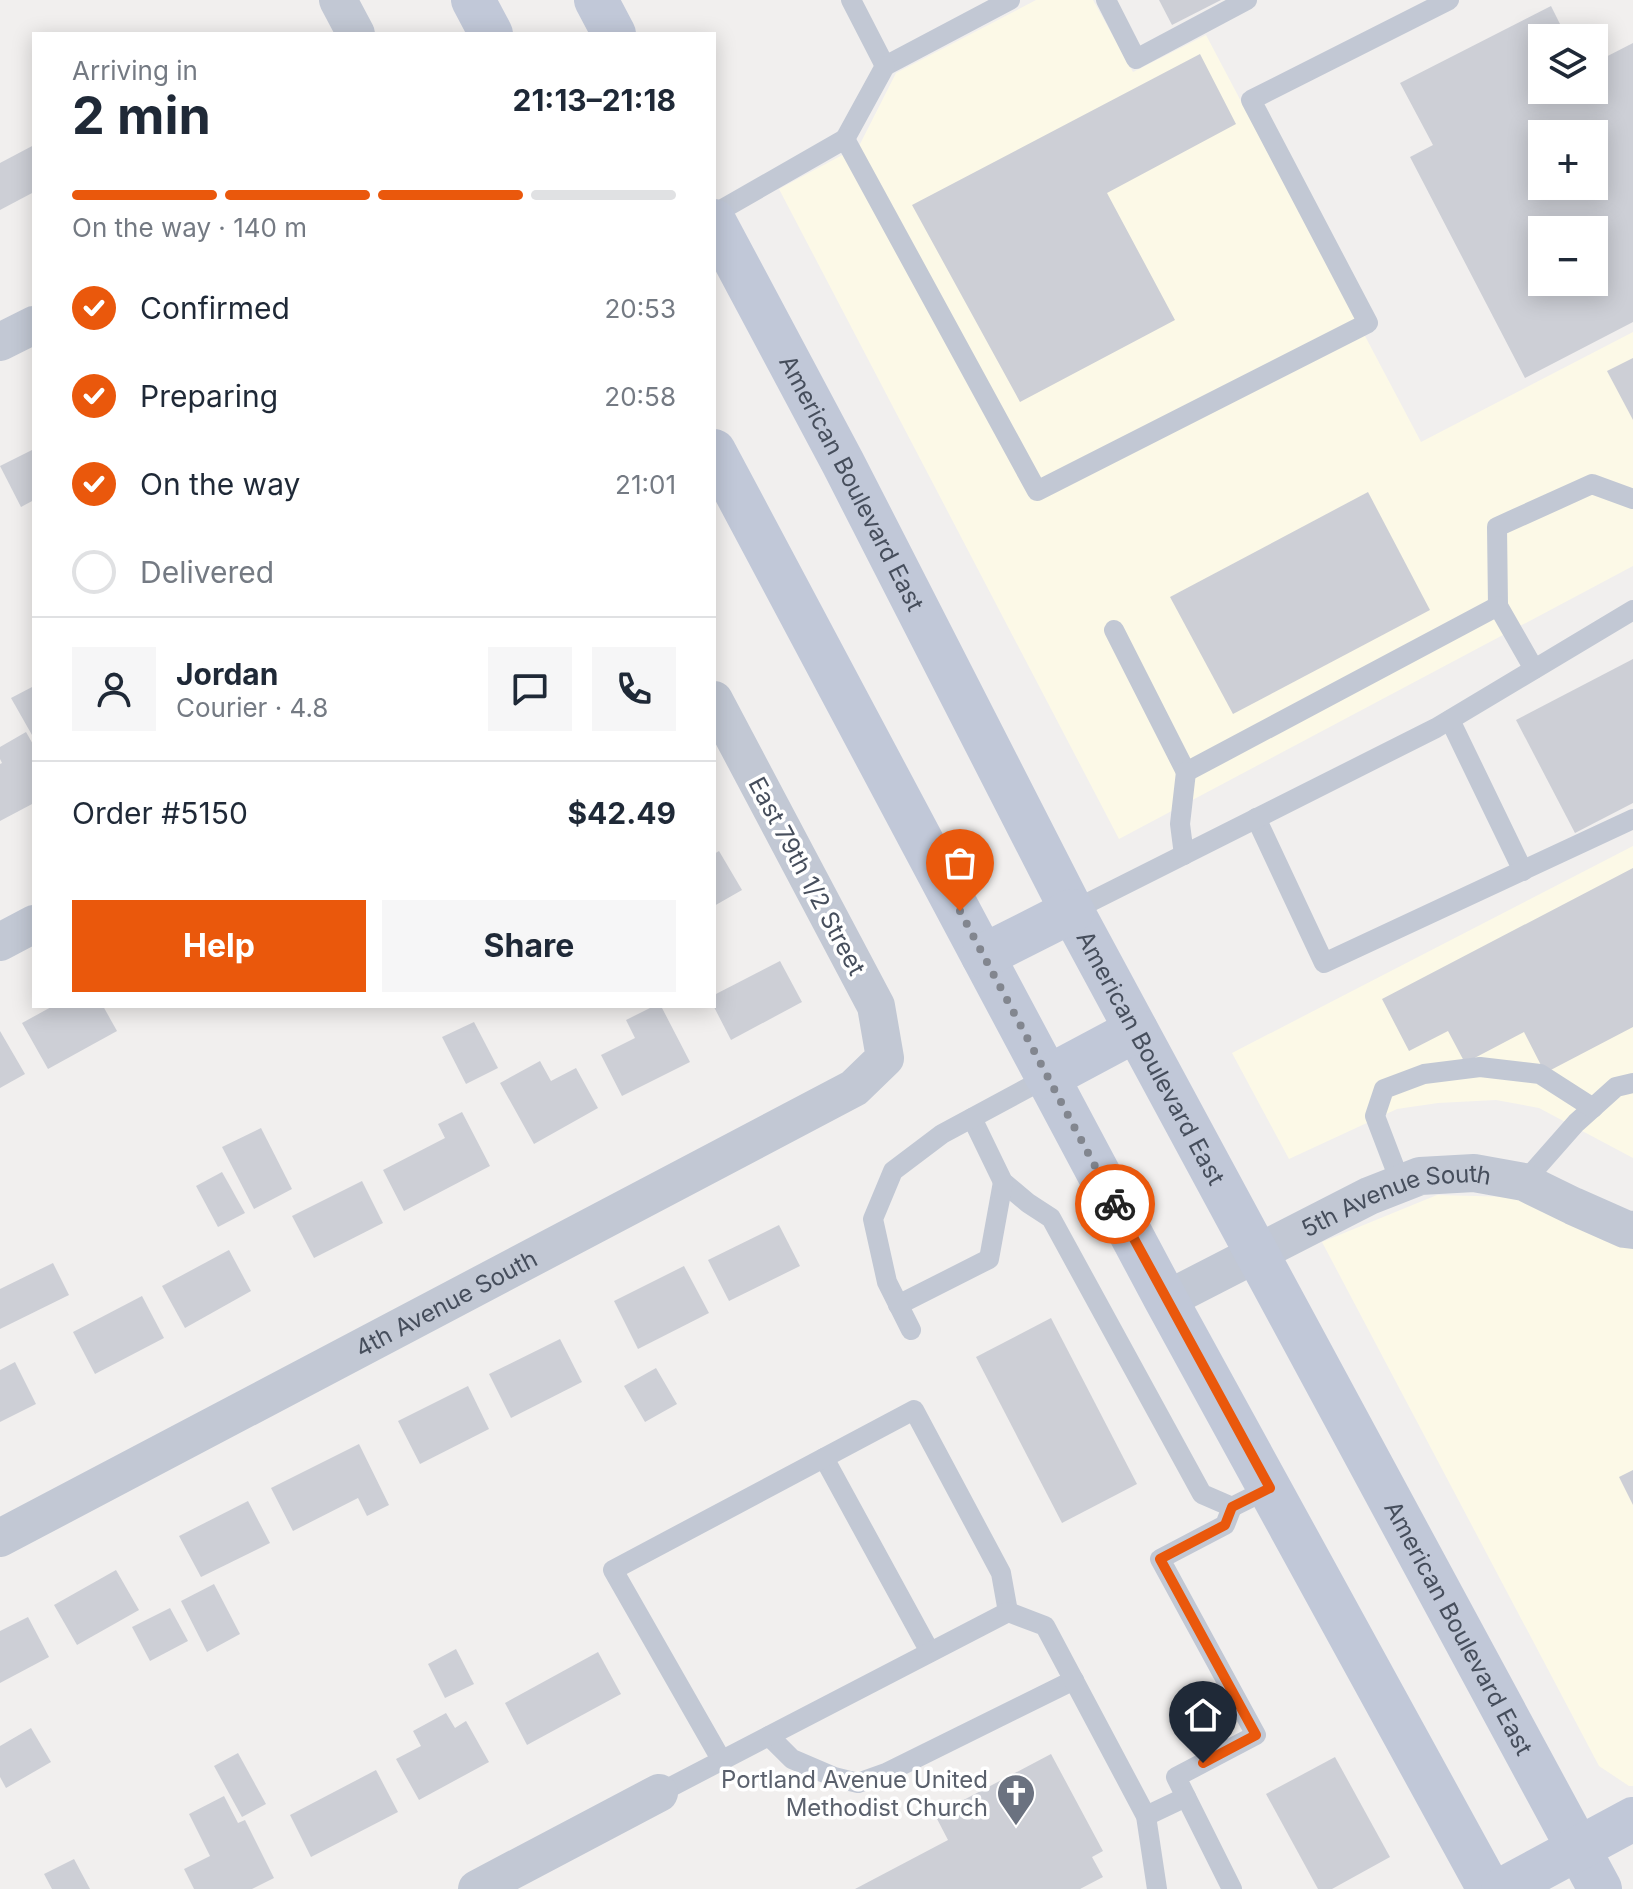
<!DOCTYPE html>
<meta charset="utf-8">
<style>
body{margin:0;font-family:Inter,sans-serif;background:#f6f6f7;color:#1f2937;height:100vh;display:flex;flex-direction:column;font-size:30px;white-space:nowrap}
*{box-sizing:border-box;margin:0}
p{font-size:26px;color:#747a83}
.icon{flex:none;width:44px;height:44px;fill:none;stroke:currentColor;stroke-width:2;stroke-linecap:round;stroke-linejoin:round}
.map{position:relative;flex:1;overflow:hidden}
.details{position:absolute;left:32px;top:32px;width:684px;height:976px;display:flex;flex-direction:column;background:#fff;border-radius:0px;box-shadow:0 4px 20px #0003}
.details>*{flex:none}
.controls{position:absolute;left:1528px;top:24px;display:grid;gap:16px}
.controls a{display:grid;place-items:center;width:80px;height:80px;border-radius:0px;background:#fff;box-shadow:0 4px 20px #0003;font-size:40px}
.pin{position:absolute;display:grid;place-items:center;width:68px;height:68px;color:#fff;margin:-82px -34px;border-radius:50% 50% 50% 0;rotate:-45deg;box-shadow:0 0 8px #0007}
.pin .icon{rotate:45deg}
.courier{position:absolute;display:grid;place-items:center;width:80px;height:80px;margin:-40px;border:6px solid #ea580c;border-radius:50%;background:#fff;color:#222;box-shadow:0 2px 10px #0007}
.head em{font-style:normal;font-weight:700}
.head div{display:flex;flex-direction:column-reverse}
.head{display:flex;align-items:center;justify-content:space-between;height:136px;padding:0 40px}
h1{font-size:52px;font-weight:700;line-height:60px}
.bar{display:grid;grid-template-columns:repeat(4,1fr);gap:12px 8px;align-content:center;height:96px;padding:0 40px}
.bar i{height:10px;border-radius:6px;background:#e0e1e3}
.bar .on{background:#ea580c}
.bar p{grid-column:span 4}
.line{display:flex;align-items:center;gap:20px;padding:0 40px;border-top:2px solid #e0e1e3}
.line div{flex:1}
.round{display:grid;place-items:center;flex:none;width:84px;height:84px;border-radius:0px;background:#f6f6f7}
ol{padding:0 40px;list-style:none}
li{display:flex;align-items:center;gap:24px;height:88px}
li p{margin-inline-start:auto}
li .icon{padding:8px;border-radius:50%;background:#ea580c;color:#fff;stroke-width:4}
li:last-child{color:#747a83}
li i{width:44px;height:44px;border:4px solid #e0e1e3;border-radius:50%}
.button{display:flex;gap:16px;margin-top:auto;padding:16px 40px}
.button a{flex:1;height:92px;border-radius:0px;background:#ea580c;color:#fff;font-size:32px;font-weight:700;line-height:92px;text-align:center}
.button a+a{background:#f6f6f7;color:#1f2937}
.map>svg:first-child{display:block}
.commercial{fill:#fcf9e7}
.building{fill:#cdcfd6;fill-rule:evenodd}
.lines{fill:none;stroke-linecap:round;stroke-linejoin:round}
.lane{stroke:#c2c8d4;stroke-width:20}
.street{stroke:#c2c8d4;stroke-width:38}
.secondary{stroke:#c1c8d8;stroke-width:44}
.done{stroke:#82868f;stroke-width:8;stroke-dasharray:0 14.4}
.route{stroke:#ea580c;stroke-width:10}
.labels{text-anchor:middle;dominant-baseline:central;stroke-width:7;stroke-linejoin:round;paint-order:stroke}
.street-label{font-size:24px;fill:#464e5c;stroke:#fff}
.worship-label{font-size:24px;fill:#5b616d;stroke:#fff;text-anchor:end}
</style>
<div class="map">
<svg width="1633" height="1889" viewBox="0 0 1633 1889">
<rect width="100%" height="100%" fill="#f1efee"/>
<g class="commercial">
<polygon points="1036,0 1093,0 1133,72 1206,35 1421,442 1633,332 1633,566 1119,839 779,189 859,146 896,73"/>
<polygon points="1633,846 1633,1158 1539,1108 1496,1100 1438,1103 1397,1109 1289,1159 1232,1053"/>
<polygon points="1437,1195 1513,1197 1605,1241 1633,1245 1633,1786 1629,1786 1599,1766 1322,1242"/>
</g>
<g class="building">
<polygon points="1159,0 1221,0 1172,25"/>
<path d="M 1551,6 L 1567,38 L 1542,38 L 1542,90 L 1594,90 L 1594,63 L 1633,43 L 1633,322 L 1525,378 L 1410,157 L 1433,145 L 1400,83 ZM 1542,134 L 1594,134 L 1594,186 L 1542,186 ZM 1542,230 L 1594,230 L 1594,282 L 1542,282 Z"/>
<polygon points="1200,54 1236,124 1107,193 1175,320 1020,402 912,205"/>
<polygon points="34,145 34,192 0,210 0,163"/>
<polygon points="1633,358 1633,420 1607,371"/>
<polygon points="34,449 34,500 21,507 0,466"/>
<polygon points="1368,492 1430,610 1233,714 1170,597"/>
<polygon points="1633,659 1633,803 1575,833 1516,720"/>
<polygon points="34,686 34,734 32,735 11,698"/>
<polygon points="26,732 34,746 34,803 0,821 0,764 2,763 0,759 0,747"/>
<polygon points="719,851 742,890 714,906 714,854"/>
<polygon points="1633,868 1633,1027 1545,1073 1524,1032 1465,1063 1448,1031 1409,1051 1382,999"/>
<polygon points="780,961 802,1002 731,1040 714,1007 714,995"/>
<polygon points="53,1006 103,1006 117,1031 48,1069 22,1023"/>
<polygon points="654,1006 661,1006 690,1062 622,1096 601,1055 635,1038 626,1020"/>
<polygon points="474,1022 498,1068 466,1084 442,1037"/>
<polygon points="0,1031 25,1074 0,1088"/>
<polygon points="540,1061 551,1081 576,1068 598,1108 534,1144 500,1083"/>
<polygon points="462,1112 490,1166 404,1211 383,1170 445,1138 438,1124"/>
<polygon points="261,1128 292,1189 254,1209 222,1147"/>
<polygon points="222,1172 245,1213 218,1227 196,1186"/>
<polygon points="362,1181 383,1223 314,1258 292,1216"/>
<polygon points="779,1225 800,1266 729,1301 708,1260"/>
<polygon points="229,1250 251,1291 185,1328 162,1286"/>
<polygon points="53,1263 69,1295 0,1329 0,1289"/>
<polygon points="684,1266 709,1313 638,1349 614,1301"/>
<polygon points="142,1296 164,1338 95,1374 73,1332"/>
<polygon points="1051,1318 1137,1484 1062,1523 976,1357"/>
<polygon points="560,1339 582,1382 511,1418 489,1374"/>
<polygon points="15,1362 36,1404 0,1422 0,1370"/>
<polygon points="656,1368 677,1404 645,1422 624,1386"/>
<polygon points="468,1386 489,1429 420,1464 398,1421"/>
<polygon points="359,1444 389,1505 367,1516 358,1498 293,1531 271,1488"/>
<polygon points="1633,1470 1633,1505 1619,1477"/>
<polygon points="248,1501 270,1543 201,1577 179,1536"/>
<polygon points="116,1570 139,1610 77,1645 54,1605"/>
<polygon points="214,1584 240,1634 207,1652 181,1601"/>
<polygon points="170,1608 188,1641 150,1661 132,1627"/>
<polygon points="28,1617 49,1657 0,1683 0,1631"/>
<polygon points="456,1649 474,1684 445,1698 428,1664"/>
<polygon points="598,1652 621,1694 527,1745 505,1703"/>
<polygon points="446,1713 455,1728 466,1721 489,1762 419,1800 396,1759 421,1746 413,1731"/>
<polygon points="31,1728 51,1762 6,1788 0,1777 0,1746"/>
<polygon points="238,1753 266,1804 242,1817 214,1766"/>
<polygon points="1051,1754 1103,1851 1092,1857 1103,1877 1080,1889 855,1889 948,1840 935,1815"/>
<polygon points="1335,1757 1390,1857 1332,1889 1318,1889 1266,1794"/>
<polygon points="376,1770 398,1812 311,1857 290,1815"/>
<polygon points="224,1796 238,1823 245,1820 274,1878 252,1889 194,1889 184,1869 210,1856 189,1814"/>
<polygon points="74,1859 90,1889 52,1889 44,1874"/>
</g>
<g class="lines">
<g class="lane">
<polyline points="851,0 885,66 1010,0"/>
<polyline points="1106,0 1136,59 1247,0"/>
<polyline points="845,139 885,66"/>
<polyline points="714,214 845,139 1037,491 1368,323 1251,100 1449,0"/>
<polyline points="1498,606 1497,527 1592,484 1633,499"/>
<polyline points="1114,630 1186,772 1498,606 1534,669"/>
<polyline points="1450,720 1523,871"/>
<polyline points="1256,818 1324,963 1633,819"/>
<polyline points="1184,855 1180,824 1186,772"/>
<polyline points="1072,911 1436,728 1633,610"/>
<polyline points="972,1118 1003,1182 1028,1203 1051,1218 1202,1494 1232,1507 1270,1488"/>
<polyline points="1524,1182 1576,1123 1616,1087 1633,1083"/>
<polyline points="1401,1184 1375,1116 1384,1089 1424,1074 1480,1067 1540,1074 1593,1108"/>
<polyline points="898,1305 989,1259 1003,1182"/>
<polyline points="911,1330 887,1282 873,1219 893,1171 942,1134 1048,1077"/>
<polyline points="824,1458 930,1652"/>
<polyline points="1232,1507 1225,1525 1160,1559 1256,1735 1176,1777 1232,1889"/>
<polyline points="769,1736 792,1759 834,1777 858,1783 886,1773 1074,1680"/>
<polyline points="722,1761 613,1570 914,1410 1001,1573 1008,1612"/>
<polyline points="659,1793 1008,1612 1045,1626 1146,1816 1157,1889"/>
<polyline points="1146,1816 1186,1797"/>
</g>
<g class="street">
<polyline points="338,0 356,34"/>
<polyline points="0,342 34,325"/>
<polyline points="0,942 34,924"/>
<path id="s1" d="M 1166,1300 L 1369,1196 L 1420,1176 L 1474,1173 L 1524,1182 L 1573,1206 L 1625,1229 L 1633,1230"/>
<path id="s2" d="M 0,1538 L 854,1088 L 885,1058 L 876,1006 L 714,700"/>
<polyline points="477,1889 659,1793"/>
</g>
<g class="secondary">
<polyline points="473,0 491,34"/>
<polyline points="596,0 614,34"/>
<path id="s3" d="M 714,221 L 843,463 L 1072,911 L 1600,1889"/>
<polyline points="714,451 1166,1300 1489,1889"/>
<polyline points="983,956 1072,911"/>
<polyline points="1048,1077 1136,1030"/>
<polyline points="1503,1889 1633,1819"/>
</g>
</g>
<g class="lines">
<polyline class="done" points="960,911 1115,1204"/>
<polyline class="route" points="1115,1204 1270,1488 1232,1507 1225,1525 1160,1559 1256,1735 1203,1763"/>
</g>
<defs>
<g id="church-pin" transform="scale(2)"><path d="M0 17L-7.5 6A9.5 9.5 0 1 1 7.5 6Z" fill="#6b7280" stroke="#fff"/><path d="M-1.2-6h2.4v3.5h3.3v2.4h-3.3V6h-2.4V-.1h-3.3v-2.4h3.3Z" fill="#fff"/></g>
</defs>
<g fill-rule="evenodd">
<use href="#church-pin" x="1016" y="1793"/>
</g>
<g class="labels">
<g class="street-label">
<text stroke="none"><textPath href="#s3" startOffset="296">American Boulevard East</textPath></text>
<text transform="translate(807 876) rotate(62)">East 79th 1/2 Street</text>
<text stroke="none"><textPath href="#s3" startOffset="944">American Boulevard East</textPath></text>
<text stroke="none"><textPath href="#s1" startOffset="254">5th Avenue South</textPath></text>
<text stroke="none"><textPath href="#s2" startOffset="504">4th Avenue South</textPath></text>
<text stroke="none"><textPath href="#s3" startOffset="1592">American Boulevard East</textPath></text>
</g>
<g class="worship-label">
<text x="988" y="1779">Portland Avenue United<tspan x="988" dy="28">Methodist Church</tspan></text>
</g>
</g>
</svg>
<div class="controls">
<a><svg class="icon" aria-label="layers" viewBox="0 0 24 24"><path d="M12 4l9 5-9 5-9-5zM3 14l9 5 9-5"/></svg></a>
<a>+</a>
<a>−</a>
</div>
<div class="pin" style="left:960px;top:911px;background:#ea580c"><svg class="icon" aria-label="bag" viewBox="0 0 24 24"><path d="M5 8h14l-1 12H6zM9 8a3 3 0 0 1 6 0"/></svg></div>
<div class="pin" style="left:1203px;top:1763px;background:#1f2937"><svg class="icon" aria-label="home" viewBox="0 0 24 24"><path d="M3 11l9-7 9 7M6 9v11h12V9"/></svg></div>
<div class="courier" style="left:1115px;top:1204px"><svg class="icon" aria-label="bike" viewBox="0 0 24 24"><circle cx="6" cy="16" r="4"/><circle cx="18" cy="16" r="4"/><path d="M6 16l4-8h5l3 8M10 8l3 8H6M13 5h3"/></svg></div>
<section class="details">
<div class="head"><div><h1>2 min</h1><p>Arriving in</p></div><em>21:13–21:18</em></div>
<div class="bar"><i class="on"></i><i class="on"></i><i class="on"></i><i></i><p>On the way · 140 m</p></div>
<ol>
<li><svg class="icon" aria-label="check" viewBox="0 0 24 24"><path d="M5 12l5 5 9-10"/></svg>Confirmed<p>20:53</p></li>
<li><svg class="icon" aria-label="check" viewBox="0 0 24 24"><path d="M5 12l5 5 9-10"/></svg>Preparing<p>20:58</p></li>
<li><svg class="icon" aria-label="check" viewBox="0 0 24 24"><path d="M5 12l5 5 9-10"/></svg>On the way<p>21:01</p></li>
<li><i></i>Delivered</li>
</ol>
<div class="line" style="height:144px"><a class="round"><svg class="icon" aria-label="person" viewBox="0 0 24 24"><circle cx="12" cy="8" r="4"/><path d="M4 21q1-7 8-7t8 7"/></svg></a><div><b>Jordan</b><p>Courier · 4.8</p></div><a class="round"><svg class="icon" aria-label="chat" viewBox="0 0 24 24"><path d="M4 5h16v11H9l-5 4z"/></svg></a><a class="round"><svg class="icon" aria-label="phone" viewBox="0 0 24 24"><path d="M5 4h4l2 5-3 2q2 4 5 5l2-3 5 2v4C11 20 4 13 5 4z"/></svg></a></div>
<div class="line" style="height:104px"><div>Order #5150</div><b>$42.49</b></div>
<div class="button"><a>Help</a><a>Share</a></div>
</section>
</div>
